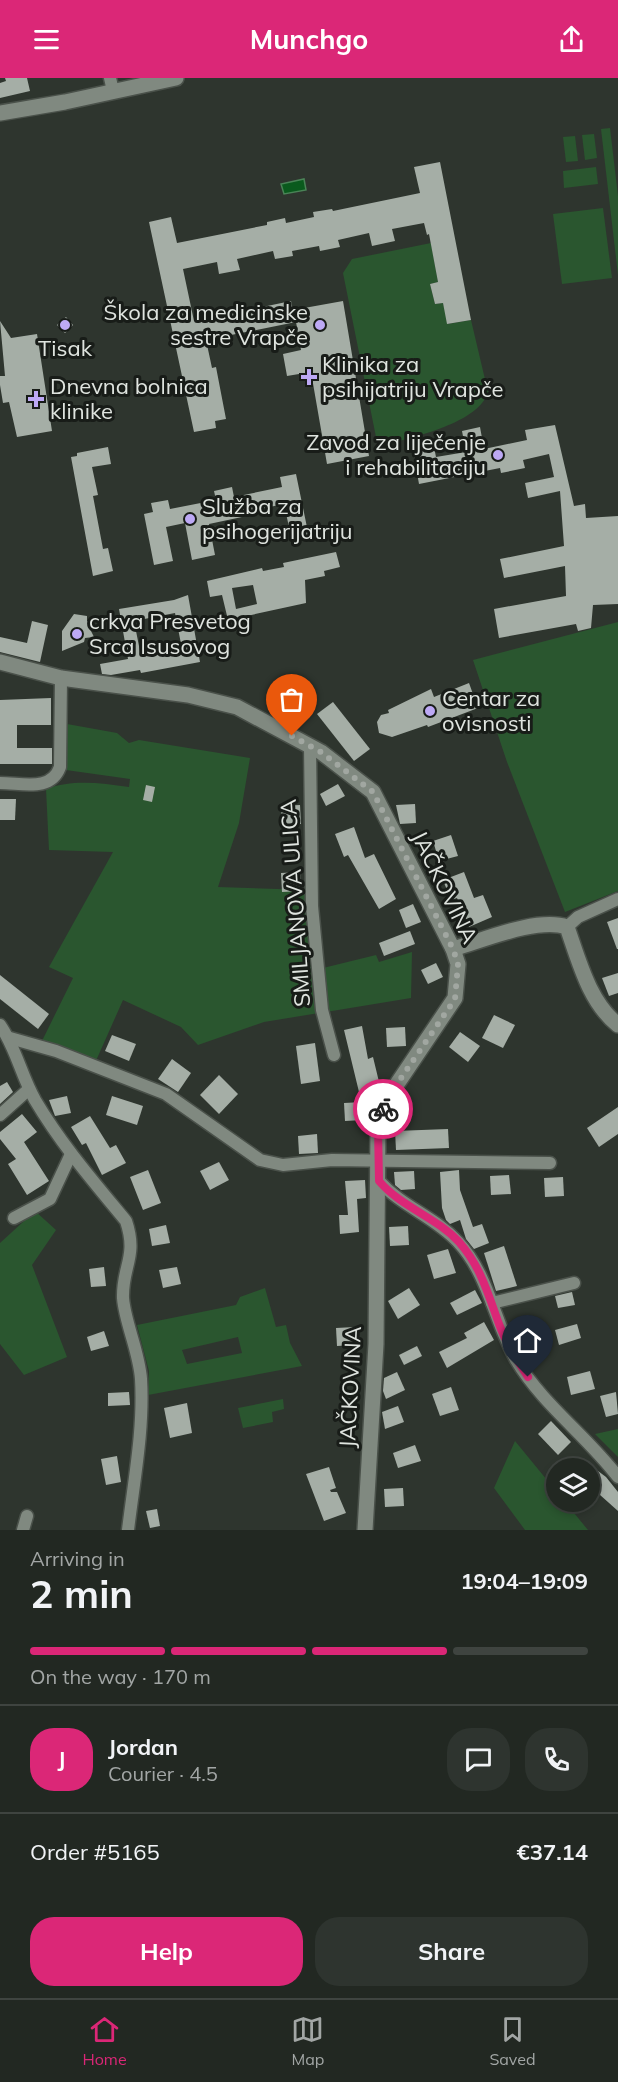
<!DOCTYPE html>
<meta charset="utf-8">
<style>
body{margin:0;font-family:Mulish,sans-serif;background:#2e342f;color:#f1f3f6;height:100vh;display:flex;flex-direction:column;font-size:22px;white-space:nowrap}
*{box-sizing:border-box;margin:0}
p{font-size:20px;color:#a2a6a5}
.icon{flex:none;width:33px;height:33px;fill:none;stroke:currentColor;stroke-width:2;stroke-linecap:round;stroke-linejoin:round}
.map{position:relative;height:1452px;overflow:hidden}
.side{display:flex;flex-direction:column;background:#222822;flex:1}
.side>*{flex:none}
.controls{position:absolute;left:546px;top:1380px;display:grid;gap:12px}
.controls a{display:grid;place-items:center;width:54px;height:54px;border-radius:50%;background:#222822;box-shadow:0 3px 9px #0003,0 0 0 2px #3f4440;font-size:30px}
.pin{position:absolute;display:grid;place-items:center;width:51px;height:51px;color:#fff;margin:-62px -26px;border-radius:50% 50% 50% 0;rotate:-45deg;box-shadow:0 0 6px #0007}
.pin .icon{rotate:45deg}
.courier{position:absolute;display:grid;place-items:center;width:60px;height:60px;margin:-30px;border:4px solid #db2777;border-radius:50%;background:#fff;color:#222;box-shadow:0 2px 8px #0007}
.overview em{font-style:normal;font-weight:700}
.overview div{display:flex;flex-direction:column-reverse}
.overview{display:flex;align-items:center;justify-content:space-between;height:102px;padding:0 30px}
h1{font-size:39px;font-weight:700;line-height:45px}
.bar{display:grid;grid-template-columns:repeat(4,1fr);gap:9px 6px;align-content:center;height:72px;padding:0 30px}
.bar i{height:8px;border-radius:4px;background:#3f4440}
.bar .selected{background:#db2777}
.bar p{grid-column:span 4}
.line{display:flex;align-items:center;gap:15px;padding:0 30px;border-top:2px solid #3f4440}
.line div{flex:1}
.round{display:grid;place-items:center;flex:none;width:63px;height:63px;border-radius:24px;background:#2e342f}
.cta{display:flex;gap:12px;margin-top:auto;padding:12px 30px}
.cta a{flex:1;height:69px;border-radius:24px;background:#db2777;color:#fff;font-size:24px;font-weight:700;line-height:69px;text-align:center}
.cta a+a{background:#2e342f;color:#f1f3f6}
header{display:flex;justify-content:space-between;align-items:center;height:78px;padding:0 30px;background:#db2777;color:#fff;font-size:27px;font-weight:700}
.tabs{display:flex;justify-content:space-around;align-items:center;height:84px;border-top:2px solid #3f4440;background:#222822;font-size:16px;color:#a2a6a5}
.tabs a{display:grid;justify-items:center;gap:3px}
.tabs .selected{color:#db2777}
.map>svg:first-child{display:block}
.green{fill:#2a562f;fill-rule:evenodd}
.water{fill:#0a5a1d;stroke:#4a8357;stroke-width:1.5}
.building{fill:#a5aea6;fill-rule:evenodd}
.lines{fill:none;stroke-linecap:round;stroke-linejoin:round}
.street-casing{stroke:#4a514a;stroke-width:15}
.secondary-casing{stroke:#4a514a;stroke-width:18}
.street{stroke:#808980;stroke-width:12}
.secondary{stroke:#808980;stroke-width:15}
.done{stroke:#a1a7a1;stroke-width:6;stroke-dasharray:0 10.8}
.route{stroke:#db2777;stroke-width:8}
.poi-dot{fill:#bda9f5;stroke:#181c18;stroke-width:2}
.labels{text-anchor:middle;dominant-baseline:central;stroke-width:6;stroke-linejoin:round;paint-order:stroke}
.poi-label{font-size:22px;fill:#dfe4df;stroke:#181c18;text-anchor:start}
.street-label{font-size:22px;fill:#dfe4df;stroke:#181c18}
</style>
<header><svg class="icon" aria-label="menu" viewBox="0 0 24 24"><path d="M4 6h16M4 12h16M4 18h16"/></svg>Munchgo<svg class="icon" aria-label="share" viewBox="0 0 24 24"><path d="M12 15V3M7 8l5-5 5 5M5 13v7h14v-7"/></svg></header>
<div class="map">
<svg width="618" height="1452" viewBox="0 0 618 1452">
<rect width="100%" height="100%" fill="#2e352e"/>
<g class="green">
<polygon points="610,50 618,118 618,197 601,51"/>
<polygon points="594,56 597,80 585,82 582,57"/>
<polygon points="575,58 578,83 566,84 563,59"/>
<polygon points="596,89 598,106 564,110 563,93"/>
<polygon points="603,130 612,200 562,206 553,136"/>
<path d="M 431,165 L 438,204 L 430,206 L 435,226 L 443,225 L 448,246 L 471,242 L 488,314 C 480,344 413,360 386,366 L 376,359 L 343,195 L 352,181 Z"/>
<polygon points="618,544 618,813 565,834 507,684 473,582"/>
<path d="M 67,646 L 117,655 L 129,665 L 139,662 L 250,680 L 239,745 L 218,809 L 309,812 L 319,935 L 264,944 L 198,967 L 181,949 L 123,922 L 95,985 L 41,965 L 73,900 L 49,889 L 113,774 L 49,772 L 46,711 C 73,701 100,705 129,709 L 130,701 L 66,692 Z"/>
<polygon points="412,874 411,920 326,934 323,890 376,877 379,884"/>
<polygon points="35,1133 56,1152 32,1187 67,1279 24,1297 0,1266 0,1165"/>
<path d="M 265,1210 L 276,1249 L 286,1247 L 290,1265 L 302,1288 L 148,1317 L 149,1293 L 137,1247 L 236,1227 L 240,1219 ZM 238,1259 L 242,1275 L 187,1286 L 182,1272 Z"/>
<polygon points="283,1321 284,1331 272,1334 273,1344 243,1350 238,1330"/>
<polygon points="618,1351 618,1379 595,1356"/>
<polygon points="515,1363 556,1413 556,1424 565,1424 588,1452 525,1452 494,1410"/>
</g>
<polygon class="water" points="304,101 306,112 284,116 281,106"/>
<g class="building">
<polygon points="5,0 27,0 30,13 0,20 0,5 6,3"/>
<polygon points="440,84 471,242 447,246 443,225 435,226 430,206 438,204 429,156 427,157 424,145 392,151 395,163 372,168 369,155 338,162 340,169 320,173 319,168 292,173 293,178 275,181 273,173 237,181 240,192 219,196 217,184 183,191 194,243 291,223 293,232 343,223 369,378 327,386 311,294 287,298 283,276 301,272 296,244 206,262 212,290 216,289 226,341 215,343 216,350 194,354 149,144 171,139 177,165 267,147 267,144 285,140 286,145 314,139 313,134 332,131 333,133 420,115 414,89"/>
<polygon points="66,239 73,247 65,255 57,247"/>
<polygon points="0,243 11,260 37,256 52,353 17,359 9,324 3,325 0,307 0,298 5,298"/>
<polygon points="555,347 574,428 585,426 586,440 618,438 618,526 593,527 591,550 578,553 576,546 499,560 494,531 566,518 565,488 504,500 500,481 564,468 560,413 528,420 525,405 554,399 549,376 523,382 525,390 501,395 500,390 419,406 413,373 434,369 436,379 466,374 462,353 480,349 484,371 527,362 525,352"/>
<polygon points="108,369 111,386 92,389 98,417 93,418 103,471 108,470 113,493 93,498 71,379 77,378 77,375"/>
<polygon points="296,396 309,459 292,463 284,426 260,431 261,435 209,446 215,477 192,482 185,445 166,449 173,483 154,487 144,436 153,434 151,425 168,422 170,431 216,422 214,413 232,409 234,419 282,409 280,399"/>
<path d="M 336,474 L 340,489 L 324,493 L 325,498 L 305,502 L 306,525 L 228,542 L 222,517 L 210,519 L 207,503 L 262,490 L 263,493 L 284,489 L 283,485 ZM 253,507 L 257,526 L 236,531 L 232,510 Z"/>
<path d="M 188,517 L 200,584 L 141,595 L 140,592 L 111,597 L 102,596 L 100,586 L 128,581 L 119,531 L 174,522 ZM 175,535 L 182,571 L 141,578 L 134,543 Z"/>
<polygon points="74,536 87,538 87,543 95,544 90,551 94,559 85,560 84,564 62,573 62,553"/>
<polygon points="32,543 48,547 40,584 0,574 0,559 27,565"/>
<polygon points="469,605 478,630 428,649 427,647 392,659 379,655 377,644 381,637 389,635 388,632 431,611 434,619"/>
<polygon points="51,620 51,647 17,647 17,670 52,670 52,686 0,686 0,622"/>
<polygon points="333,624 370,671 354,683 317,636"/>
<polygon points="338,706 345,718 326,728 320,716"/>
<polygon points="146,707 155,709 152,724 143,722"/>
<polygon points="0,721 16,721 15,742 0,742"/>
<polygon points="415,726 416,745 400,746 396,727"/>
<polygon points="300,727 301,746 282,747 281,728"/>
<polygon points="354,749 365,780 374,776 396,821 379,831 348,777 344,779 335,756"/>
<polygon points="451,757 458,778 439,783 433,763"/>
<polygon points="300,794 301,813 282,814 281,795"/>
<polygon points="464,794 474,820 483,817 492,839 469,849 457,820 451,822 443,802"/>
<polygon points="413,826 421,844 406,850 399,832"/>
<polygon points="618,840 618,871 617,871 607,844"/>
<polygon points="410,853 415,866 384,878 379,865"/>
<polygon points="436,885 443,899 428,906 421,892"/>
<polygon points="618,895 618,915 609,918 602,900"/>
<polygon points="0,897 49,936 38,951 0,921"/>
<polygon points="494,937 515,947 503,970 482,960"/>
<polygon points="362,948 368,981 373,979 380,1008 359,1014 344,952"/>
<polygon points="405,949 406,968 387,969 386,950"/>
<polygon points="460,954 480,968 468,984 449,969"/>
<polygon points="112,957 136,966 129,983 105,973"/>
<polygon points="315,965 320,1003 301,1006 296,968"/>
<polygon points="172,981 191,995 178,1014 158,1001"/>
<polygon points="219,997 238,1016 219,1036 200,1017"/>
<polygon points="7,1004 13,1014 0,1026 0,1008"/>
<polygon points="67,1018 71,1035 55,1038 49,1022"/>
<polygon points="112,1018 143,1028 137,1047 106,1037"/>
<polygon points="363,1024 364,1042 345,1043 344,1025"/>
<polygon points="618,1029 618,1056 599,1069 587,1050"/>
<polygon points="22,1036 37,1054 24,1064 49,1103 27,1117 8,1086 16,1081 0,1061 0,1054"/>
<polygon points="90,1038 110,1070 116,1067 126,1085 102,1097 86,1065 82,1067 71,1049"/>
<polygon points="448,1051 449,1070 396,1072 395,1053"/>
<polygon points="317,1056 318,1075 299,1076 298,1058"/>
<polygon points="219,1084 229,1102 210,1112 200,1093"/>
<polygon points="148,1092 161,1125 143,1132 130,1099"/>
<polygon points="459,1092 460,1112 473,1149 482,1146 489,1165 474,1171 466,1161 460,1142 450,1146 446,1142 442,1130 440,1094"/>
<polygon points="414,1093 415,1111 401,1112 395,1107 394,1094"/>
<polygon points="509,1097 511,1116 491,1117 490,1098"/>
<polygon points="563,1099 564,1118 545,1119 544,1100"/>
<polygon points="365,1102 366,1120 357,1121 359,1154 340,1156 339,1137 348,1137 345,1103"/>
<polygon points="166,1147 170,1165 152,1168 149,1151"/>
<polygon points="408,1148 409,1167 390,1168 389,1149"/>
<polygon points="504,1168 517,1208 496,1213 484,1175"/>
<polygon points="448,1171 456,1195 434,1201 427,1177"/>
<polygon points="104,1189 106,1208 91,1209 89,1191"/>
<polygon points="177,1189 181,1206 163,1210 159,1192"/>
<polygon points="409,1210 420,1227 398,1241 388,1223"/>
<polygon points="475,1212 482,1225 457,1237 450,1225"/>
<polygon points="572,1214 575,1227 558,1230 555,1218"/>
<polygon points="484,1244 494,1262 447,1290 439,1274 467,1260 464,1255"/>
<polygon points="577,1246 581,1260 559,1267 555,1252"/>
<polygon points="355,1249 356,1267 337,1268 336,1250"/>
<polygon points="104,1253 109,1268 91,1273 87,1259"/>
<polygon points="417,1268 422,1278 404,1287 399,1277"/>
<polygon points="590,1293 595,1311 571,1317 567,1299"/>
<polygon points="397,1294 405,1312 386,1321 383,1313 384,1300"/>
<polygon points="451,1309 459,1332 440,1338 432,1316"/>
<polygon points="129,1314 130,1327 108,1328 108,1315"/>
<polygon points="616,1314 618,1336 606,1339 600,1318"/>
<polygon points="187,1325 192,1355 170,1360 164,1330"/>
<polygon points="398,1328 404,1344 385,1351 382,1334"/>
<polygon points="551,1343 571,1364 558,1377 538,1356"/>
<polygon points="415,1367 421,1383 398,1390 393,1375"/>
<polygon points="117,1378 121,1404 106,1407 101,1381"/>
<polygon points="590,1387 606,1399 618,1414 618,1433 590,1408"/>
<polygon points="329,1389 336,1410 330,1412 331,1414 337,1414 346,1435 324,1443 306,1396"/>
<polygon points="403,1410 404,1428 385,1429 384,1411"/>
<polygon points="157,1431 160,1448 150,1450 146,1433"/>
</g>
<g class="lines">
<g class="street-casing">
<g id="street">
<polyline points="110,0 113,13"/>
<polyline points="310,668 312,828 322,932 334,977"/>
<path d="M 0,705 C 23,705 51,714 60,689 L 61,600"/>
<polyline points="567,849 578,839 618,821"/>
<path d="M 0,947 C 16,970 21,997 35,1022 C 61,1066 93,1103 126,1143 C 138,1179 122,1188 123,1220 C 125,1245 139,1273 141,1301 C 144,1351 134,1402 128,1452"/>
<polyline points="10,960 56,973 166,1016 260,1082 283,1087 332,1082 550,1085"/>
<polyline points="0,1037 29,1011"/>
<path d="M 379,1103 C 401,1128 435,1139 458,1164 C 489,1197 494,1243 516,1282 C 543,1327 587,1358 618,1399"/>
<polyline points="14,1140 50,1121 71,1076"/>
<polyline points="492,1225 574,1205"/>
<polyline points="23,1452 27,1438"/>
</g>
</g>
<g class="secondary-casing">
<g id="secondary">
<polyline points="0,35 65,24 176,0"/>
<polyline points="0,584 61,600 188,617 237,629 321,674 373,714 453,871 458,886 455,920 395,1009 385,1027 378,1050 376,1266 365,1452"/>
<path d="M 453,871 C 484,862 537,839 567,849 C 579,883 589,924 618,947"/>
</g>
</g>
<use href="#street" class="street"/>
<use href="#secondary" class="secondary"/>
</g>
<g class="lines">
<polyline class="done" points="292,658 321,674 373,714 453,871 458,886 455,921 395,1009 383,1031"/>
<path class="route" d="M 383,1031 L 378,1050 L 379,1103 C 401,1129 436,1139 459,1164 C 481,1189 488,1216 499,1246 C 506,1265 517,1282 528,1299"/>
</g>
<g class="poi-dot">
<circle cx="65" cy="247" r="6"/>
<circle cx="320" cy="247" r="6"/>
<path d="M306 290h6v6h6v6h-6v6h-6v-6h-6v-6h6z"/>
<path d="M33 312h6v6h6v6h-6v6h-6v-6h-6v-6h6z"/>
<circle cx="498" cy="377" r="6"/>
<circle cx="190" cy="441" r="6"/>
<circle cx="77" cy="556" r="6"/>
<circle cx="430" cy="633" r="6"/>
</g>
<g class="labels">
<g class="poi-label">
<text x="308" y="234" text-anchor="end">Škola za medicinske<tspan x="308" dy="25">sestre Vrapče</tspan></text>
<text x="65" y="270" text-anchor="middle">Tisak</text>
<text x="322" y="286">Klinika za<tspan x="322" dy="25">psihijatriju Vrapče</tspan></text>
<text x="50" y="308">Dnevna bolnica<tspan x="50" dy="25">klinike</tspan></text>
<text x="486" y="364" text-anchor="end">Zavod za liječenje<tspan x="486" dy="25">i rehabilitaciju</tspan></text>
<text x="202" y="428">Služba za<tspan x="202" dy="25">psihogerijatriju</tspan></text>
<text x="89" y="543">crkva Presvetog<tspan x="89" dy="25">Srca Isusovog</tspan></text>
<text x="442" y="620">Centar za<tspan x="442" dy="25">ovisnosti</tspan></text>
</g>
<g class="street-label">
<text transform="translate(445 809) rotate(64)">JAČKOVINA</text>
<text transform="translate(295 825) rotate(-94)">SMILJANOVA ULICA</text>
<text transform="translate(350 1309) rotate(-87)">JAČKOVINA</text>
</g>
</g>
</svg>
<div class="controls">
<a><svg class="icon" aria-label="layers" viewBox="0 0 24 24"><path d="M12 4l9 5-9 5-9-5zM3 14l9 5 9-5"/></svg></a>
</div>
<div class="pin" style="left:292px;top:658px;background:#ea580c"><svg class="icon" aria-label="bag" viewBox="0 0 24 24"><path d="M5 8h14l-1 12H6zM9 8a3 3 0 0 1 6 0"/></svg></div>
<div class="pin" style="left:528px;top:1299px;background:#1f2937"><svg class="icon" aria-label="home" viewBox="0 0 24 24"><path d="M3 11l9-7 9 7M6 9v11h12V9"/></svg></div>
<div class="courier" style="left:383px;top:1031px"><svg class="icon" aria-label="bike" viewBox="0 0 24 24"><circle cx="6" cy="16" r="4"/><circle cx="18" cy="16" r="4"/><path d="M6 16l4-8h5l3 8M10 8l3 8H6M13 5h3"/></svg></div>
</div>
<section class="side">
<div class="overview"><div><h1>2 min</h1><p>Arriving in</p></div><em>19:04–19:09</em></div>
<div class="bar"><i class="selected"></i><i class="selected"></i><i class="selected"></i><i></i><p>On the way · 170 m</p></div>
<div class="line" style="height:108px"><b class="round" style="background:#db2777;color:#fff">J</b><div><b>Jordan</b><p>Courier · 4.5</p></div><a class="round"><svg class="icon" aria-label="chat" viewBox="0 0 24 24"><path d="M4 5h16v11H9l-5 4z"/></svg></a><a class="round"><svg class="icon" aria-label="phone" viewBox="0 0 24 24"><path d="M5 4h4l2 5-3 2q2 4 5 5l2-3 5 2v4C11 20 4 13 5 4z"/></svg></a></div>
<div class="line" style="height:78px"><div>Order #5165</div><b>€37.14</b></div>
<div class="cta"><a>Help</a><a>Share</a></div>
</section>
<nav class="tabs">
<a class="selected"><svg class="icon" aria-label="home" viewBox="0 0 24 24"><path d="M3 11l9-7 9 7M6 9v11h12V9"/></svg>Home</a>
<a><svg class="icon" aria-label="map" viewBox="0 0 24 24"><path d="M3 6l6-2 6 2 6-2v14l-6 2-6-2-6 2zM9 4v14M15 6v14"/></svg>Map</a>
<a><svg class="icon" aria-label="saved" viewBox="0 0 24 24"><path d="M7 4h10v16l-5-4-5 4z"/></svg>Saved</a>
</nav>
